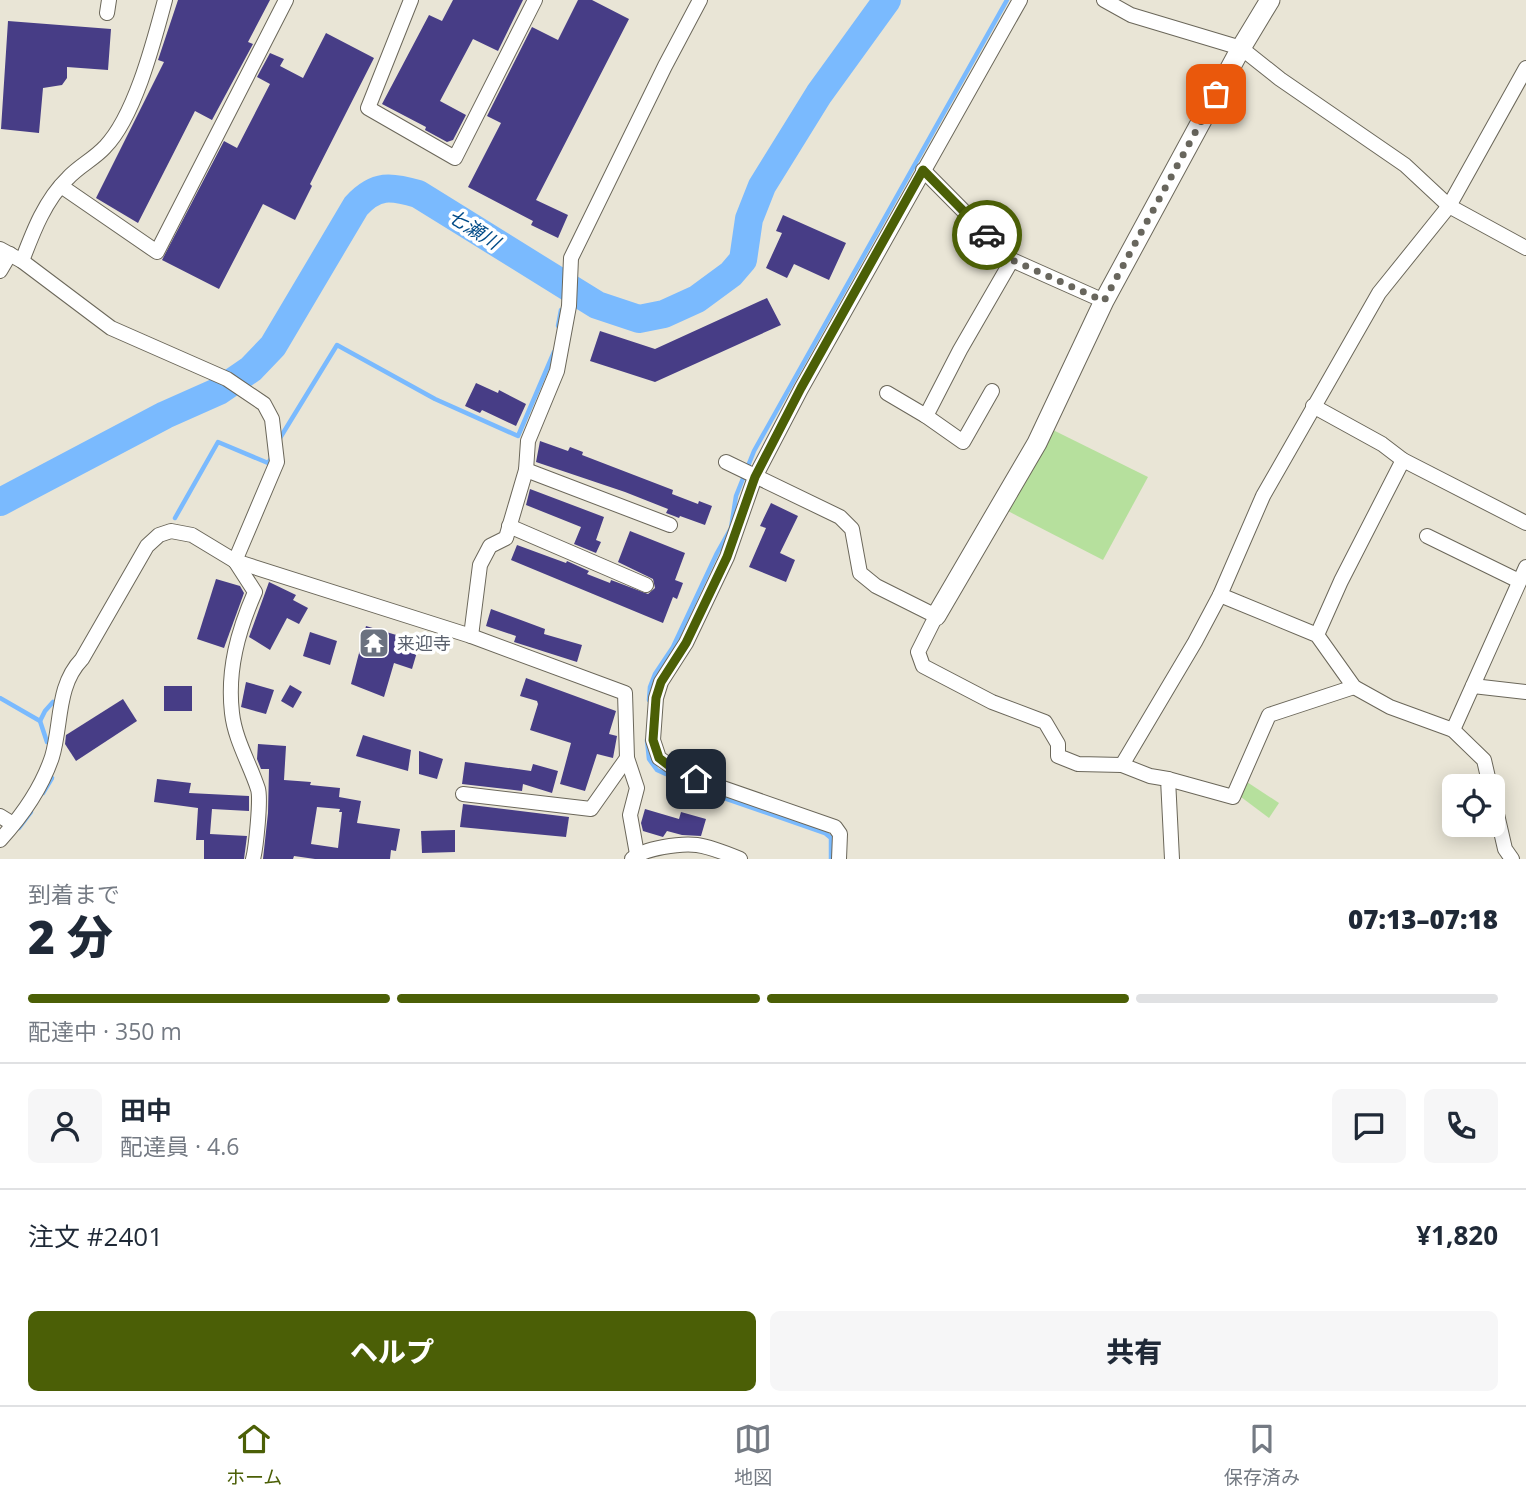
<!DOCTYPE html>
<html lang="ja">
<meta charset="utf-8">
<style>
body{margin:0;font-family:"Open Sans","Noto Sans JP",sans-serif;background:#f6f6f7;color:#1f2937;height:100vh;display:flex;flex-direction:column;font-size:26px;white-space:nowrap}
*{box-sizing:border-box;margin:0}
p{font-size:23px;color:#747a83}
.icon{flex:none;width:38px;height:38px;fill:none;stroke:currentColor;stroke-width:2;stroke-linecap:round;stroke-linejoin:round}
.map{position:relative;height:859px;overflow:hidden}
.drawer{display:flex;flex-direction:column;background:#fff;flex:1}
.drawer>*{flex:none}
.buttons{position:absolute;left:1442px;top:774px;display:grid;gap:14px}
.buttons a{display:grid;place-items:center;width:63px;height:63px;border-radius:10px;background:#fff;box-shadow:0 4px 18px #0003;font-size:35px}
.pin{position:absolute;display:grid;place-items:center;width:60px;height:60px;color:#fff;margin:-30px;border-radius:14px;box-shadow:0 4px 10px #0006}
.courier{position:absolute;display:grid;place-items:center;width:70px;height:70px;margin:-35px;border:5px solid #4b5f06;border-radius:50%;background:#fff;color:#222;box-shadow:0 2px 9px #0007}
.headline em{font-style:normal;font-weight:800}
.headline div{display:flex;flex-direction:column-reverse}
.headline{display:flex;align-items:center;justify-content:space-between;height:119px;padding:0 28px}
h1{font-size:46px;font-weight:800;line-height:52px}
.bar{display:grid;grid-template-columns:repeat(4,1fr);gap:10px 7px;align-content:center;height:84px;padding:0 28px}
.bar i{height:9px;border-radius:5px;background:#e0e1e3}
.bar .current{background:#4b5f06}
.bar p{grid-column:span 4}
.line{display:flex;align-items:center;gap:18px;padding:0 28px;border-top:2px solid #e0e1e3}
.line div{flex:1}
.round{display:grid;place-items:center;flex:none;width:74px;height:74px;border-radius:10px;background:#f6f6f7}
.action{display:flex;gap:14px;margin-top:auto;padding:14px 28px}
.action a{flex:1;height:80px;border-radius:10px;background:#4b5f06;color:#fff;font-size:28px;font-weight:800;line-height:80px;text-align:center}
.action a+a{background:#f6f6f7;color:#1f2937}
.tab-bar{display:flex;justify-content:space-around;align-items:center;height:98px;border-top:2px solid #e0e1e3;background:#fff;font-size:19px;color:#747a83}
.tab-bar a{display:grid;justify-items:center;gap:4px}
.tab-bar .current{color:#4b5f06}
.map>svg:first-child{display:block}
.green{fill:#b6e09d}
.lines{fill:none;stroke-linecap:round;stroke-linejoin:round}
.stream{stroke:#7abafe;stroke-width:4.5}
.river{stroke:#7abafe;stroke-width:28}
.building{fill:#473d86;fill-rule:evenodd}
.minor-casing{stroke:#6b675a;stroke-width:16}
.tertiary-casing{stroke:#6b675a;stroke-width:21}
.minor{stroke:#fff;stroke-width:14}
.tertiary{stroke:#fff;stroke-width:19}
.done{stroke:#68665d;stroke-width:7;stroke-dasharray:0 12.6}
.route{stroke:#4b5f06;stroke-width:9}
.labels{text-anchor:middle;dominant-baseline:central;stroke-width:7;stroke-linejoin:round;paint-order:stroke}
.worship-label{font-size:18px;fill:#5b616d;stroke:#fff;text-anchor:start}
.water-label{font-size:19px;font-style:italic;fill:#034c88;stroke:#fff}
</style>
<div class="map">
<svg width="1526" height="859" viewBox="0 0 1526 859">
<rect width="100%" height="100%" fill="#e9e5d6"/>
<g class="green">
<polygon points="1053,430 1148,477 1103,560 1008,511"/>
<polygon points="1247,782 1279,803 1269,818 1241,797"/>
</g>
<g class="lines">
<g class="stream">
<polyline points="558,326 561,310"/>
<polyline points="280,438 337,345 435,399 518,436 554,352"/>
<polyline points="175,518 218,442 268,463 270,460"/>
<polyline points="0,698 40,721 45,711 53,702"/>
<polyline points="649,700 650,687 655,674 673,647 717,553 731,528 736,496 754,451 1007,0"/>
<polyline points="40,721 47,742"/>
<polyline points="647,740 649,759 657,770 704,791 825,833 831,838 831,859"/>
<polyline points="43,793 52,778"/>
<polyline points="19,828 31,812"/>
</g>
<path class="river" d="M 0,502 L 165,415 L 219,391 L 251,369 L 273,346 L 356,206 C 376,184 391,186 418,194 L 597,305 L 639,319 L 664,314 L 697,299 L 731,274 L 743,260 L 749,219 L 762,186 L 819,94 L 887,0"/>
</g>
<g class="building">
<polygon points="178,0 270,0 248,42 253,44 212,120 195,111 138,223 96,198 164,62 158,60"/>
<polygon points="453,0 523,0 498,51 473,39 440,101 466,115 453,140 447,142 425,130 426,127 382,104 429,15 442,21"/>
<polygon points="578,0 592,0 629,19 536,200 568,215 558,238 531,225 533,221 468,187 501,123 487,116 532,27 558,40"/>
<polygon points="8,21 111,29 108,70 67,67 67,78 62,85 43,88 39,133 1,129"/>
<polygon points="326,33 374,58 310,184 312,186 295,220 263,204 219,289 162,260 224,141 237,148 270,84 257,77 270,53 284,59 280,66 303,78"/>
<polygon points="783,215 846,243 829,280 794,264 787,278 766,268 782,233 776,231"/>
<polygon points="767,298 781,325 655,382 590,361 600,331 655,349"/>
<polygon points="476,383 498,393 499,390 526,404 516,426 482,410 480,413 465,406"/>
<polygon points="540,441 568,451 570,447 583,452 582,455 673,490 672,494 698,504 699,501 712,506 705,525 680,516 679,518 674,516 666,513 668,509 625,492 536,462"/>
<polygon points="530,489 604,517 596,540 601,542 596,553 574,544 581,527 526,505"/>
<polygon points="771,503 798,516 780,553 795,560 786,582 749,567 766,528 760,526"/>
<polygon points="630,531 685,553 675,580 683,583 677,599 673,597 663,623 511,560 517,545 566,563 567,561 589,571 587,574 610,583 611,580 648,594 655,588 653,579 618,562"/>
<polygon points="216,579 240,586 244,593 224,648 197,639"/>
<polygon points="269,582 296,595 293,600 308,608 299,624 287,618 270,650 249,637"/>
<polygon points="491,609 545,629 544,634 582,645 577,662 514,642 516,636 486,626"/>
<polygon points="366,626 420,642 412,669 394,663 384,697 351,684"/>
<polygon points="310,632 337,641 330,665 303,656"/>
<polygon points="526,678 616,711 609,734 617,736 613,758 597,754 585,791 560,784 571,743 530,730 538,704 537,701 520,696"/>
<polygon points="246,682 274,690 266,714 241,707"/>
<polygon points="290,685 302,692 293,708 281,701"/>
<rect x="164" y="686" width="28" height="25"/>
<polygon points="123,699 137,721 76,761 65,744 66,735"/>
<polygon points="363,735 411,750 408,771 356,756"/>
<path d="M 258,744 L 286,746 L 284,780 L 311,782 L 310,785 L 340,788 L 339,797 L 361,801 L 357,823 L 400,829 L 396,851 L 391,850 L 390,859 L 315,859 L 294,856 L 293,859 L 263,859 L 268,813 L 269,769 L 261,769 L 257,759 ZM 317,807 L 340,809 L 339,812 L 342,812 L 338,848 L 311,844 Z"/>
<polygon points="419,751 443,759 437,779 419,774"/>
<polygon points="465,762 531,771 533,764 558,771 552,793 523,784 522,791 462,784"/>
<polygon points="157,779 191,783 189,793 249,796 249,811 212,809 210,834 247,836 244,859 204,859 204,840 196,840 198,808 154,802"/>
<polygon points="463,804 569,817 566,837 460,827"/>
<polygon points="645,809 679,819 681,812 706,819 701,836 682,835 667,831 663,837 643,831 641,823"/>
<polygon points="455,830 455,852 422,853 421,831"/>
</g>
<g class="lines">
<g class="minor-casing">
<g id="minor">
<polyline points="411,0 368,108 455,158 535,0"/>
<polyline points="1104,0 1131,15 1241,48 1280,79 1405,165 1449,206 1526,248"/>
<polyline points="107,13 109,0"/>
<polyline points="923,170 1012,260 1104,301"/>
<polyline points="61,186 157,252 286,0"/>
<polyline points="0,249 22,261 111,328 227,379 264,404 272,419 277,462 235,561"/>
<path d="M 22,261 C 33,232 45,200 68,178 C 79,166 94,159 105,147 C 135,116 154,41 165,0"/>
<polyline points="0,271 10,254"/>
<polyline points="887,393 926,416 963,442 992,391"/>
<polyline points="1313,406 1382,444 1403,460 1526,523"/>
<polyline points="926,416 960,350 1012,260"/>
<polyline points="726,462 840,517 852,529 860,573 876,586 936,616 918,652 923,666 992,702 1045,722 1058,744 1058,756 1078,764 1122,765 1150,776 1168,779 1172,859"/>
<polyline points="526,470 670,525"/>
<polyline points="509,526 646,585"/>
<polyline points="1427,536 1519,581"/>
<path d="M 235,561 L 255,592 C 238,631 227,670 232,713 C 235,740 250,764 258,789 C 261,799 256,848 253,859"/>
<polyline points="1220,595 1317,635 1354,687 1390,707 1453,730 1484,760 1490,786"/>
<polyline points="1317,635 1341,581 1403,460"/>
<polyline points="471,636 480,565 490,546 506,538 526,470 528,441 557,371 569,306 571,258 665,66 700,0"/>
<polyline points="1473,686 1526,692"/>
<polyline points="1453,730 1526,567"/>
<polyline points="1122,765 1195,642 1220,595 1263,496 1379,293 1449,206 1526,68"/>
<polyline points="1168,779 1233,797 1269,715 1354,687"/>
<polyline points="463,794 591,809 627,758"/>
<polyline points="1493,797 1505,849 1512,859"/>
<polyline points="0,816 13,824"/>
<path d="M 0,840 C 21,817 42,787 52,757 C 62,724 56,686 82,659 L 147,546 L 159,535 L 171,531 L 192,535 L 235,561 L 471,636 L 625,693 L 627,758 L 637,788 L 630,815 L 637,854"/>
<path d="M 632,859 C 644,848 681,843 697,845 C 711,847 728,854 740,859"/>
<polyline points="839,859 840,834 835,827 697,779 672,767 659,758 653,740 656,698 661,682 686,643 727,557 755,477 801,389 1020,0"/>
</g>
</g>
<g class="tertiary-casing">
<polyline id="tertiary" points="936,616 1037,443 1104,301 1241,48 1270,0"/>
</g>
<use href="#minor" class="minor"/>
<use href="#tertiary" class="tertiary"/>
</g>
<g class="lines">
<polyline class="done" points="987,235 1012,260 1104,301 1216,94"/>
<polyline class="route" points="696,779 672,768 659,758 653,740 656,698 661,682 686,643 727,557 755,477 801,388 923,170 987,235"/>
</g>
<defs>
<g id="temple-square" transform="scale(1.575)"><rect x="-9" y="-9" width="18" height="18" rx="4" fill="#6b7280" stroke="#fff"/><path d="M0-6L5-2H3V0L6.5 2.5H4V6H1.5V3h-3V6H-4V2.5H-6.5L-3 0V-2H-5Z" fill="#fff"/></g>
</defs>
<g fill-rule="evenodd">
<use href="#temple-square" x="374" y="643"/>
</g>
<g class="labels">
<g class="worship-label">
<text x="397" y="643">来迎寺</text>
</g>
<g class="water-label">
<text transform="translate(474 229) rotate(32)">七瀬川</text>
</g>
</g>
</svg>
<div class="buttons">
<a><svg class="icon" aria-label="locate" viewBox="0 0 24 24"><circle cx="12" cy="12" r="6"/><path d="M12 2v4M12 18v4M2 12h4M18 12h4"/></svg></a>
</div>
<div class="pin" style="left:1216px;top:94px;background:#ea580c"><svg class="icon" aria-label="bag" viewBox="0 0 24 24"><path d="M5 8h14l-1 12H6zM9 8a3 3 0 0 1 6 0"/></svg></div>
<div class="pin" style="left:696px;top:779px;background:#1f2937"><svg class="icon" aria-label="home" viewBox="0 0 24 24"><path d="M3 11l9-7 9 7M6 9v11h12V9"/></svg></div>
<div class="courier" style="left:987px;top:235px"><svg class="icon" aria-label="car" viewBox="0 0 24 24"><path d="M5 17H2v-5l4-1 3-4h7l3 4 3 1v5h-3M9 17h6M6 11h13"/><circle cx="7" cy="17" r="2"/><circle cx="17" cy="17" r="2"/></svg></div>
</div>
<section class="drawer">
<div class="headline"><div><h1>2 分</h1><p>到着まで</p></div><em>07:13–07:18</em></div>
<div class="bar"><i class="current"></i><i class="current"></i><i class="current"></i><i></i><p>配達中 · 350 m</p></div>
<div class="line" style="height:126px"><a class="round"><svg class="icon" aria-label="person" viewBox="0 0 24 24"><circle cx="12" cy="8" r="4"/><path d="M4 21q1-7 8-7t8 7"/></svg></a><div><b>田中</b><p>配達員 · 4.6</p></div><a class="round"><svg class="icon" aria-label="chat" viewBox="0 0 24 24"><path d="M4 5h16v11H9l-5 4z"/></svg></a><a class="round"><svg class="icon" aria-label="phone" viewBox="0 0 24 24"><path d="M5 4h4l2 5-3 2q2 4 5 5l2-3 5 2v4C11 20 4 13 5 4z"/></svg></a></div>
<div class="line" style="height:91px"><div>注文 #2401</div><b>¥1,820</b></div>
<div class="action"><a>ヘルプ</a><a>共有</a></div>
</section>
<nav class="tab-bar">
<a class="current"><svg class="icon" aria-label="home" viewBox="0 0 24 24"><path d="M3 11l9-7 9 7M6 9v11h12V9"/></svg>ホーム</a>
<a><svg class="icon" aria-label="map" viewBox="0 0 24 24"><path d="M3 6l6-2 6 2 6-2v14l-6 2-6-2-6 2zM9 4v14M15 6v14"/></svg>地図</a>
<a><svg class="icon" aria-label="saved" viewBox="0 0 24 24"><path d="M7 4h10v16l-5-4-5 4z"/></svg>保存済み</a>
</nav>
